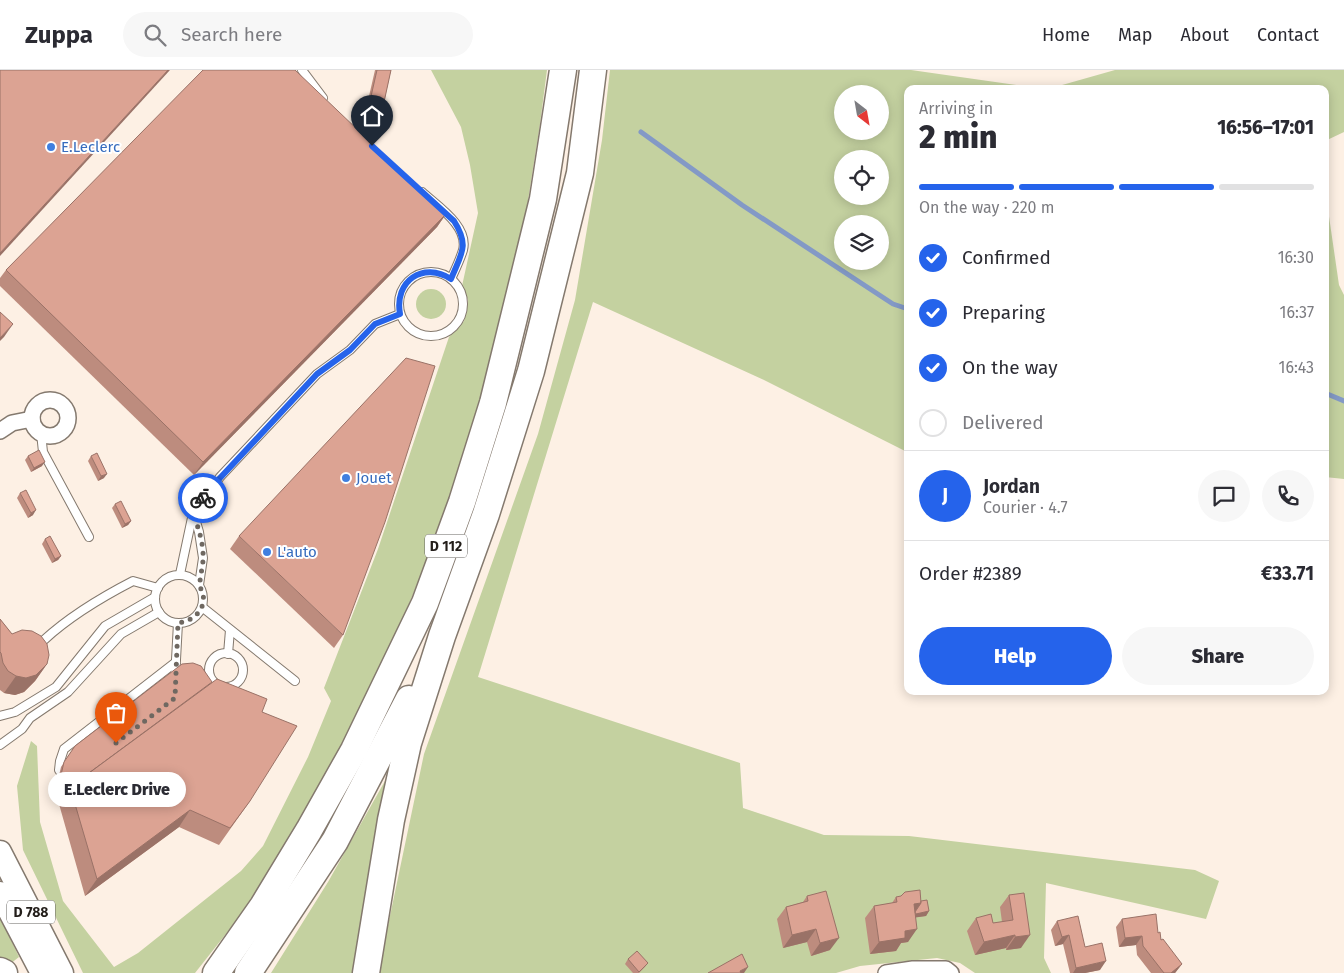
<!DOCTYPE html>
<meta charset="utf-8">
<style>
body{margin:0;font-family:"Fira Sans",sans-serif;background:#f7f7f7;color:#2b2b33;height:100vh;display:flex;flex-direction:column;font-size:19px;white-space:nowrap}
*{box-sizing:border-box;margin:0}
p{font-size:16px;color:#7c7c81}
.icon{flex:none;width:28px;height:28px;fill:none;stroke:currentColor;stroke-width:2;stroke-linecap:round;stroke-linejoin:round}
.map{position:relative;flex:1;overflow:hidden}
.sheet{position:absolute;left:904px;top:15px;width:425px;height:610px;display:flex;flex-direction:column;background:#fff;border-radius:10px;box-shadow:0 2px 12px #0003}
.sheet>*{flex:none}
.needle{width:32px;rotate:149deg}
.buttons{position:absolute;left:834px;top:15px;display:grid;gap:10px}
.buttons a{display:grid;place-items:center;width:55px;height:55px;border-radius:50%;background:#fff;box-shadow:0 2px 12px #0003;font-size:25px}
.pin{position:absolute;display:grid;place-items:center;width:42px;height:42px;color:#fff;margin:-51px -21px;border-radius:50% 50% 50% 0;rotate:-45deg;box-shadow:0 0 5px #0007}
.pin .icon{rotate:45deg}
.courier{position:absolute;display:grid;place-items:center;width:50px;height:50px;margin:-25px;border:4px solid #2563eb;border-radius:50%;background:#fff;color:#222;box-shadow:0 1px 6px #0007}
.bubble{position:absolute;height:35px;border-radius:18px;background:#fff;box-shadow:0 2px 12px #0003;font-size:16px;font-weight:800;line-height:35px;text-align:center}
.headline em{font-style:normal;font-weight:800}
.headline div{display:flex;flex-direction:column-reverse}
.headline{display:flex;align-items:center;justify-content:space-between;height:85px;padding:0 15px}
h1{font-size:32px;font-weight:800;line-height:38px}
.bar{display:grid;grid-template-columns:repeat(4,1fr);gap:8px 5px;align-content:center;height:60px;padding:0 15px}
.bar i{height:6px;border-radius:4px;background:#e1e1e2}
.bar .active{background:#2563eb}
.bar p{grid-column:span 4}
.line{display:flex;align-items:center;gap:12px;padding:0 15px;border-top:1px solid #e1e1e2}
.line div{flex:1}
.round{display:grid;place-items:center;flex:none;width:52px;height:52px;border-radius:26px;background:#f7f7f7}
ol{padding:0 15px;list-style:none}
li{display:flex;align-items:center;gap:15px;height:55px}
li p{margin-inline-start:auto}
li .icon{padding:5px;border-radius:50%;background:#2563eb;color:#fff;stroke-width:4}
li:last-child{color:#7c7c81}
li i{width:28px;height:28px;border:2px solid #e1e1e2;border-radius:50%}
.primary-button{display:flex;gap:10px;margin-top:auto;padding:10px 15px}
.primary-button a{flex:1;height:58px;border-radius:30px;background:#2563eb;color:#fff;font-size:20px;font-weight:800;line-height:58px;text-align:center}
.primary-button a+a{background:#f7f7f7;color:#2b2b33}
header{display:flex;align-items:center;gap:30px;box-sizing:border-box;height:70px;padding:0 25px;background:#fff;border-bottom:1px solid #e1e1e2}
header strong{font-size:24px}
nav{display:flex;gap:28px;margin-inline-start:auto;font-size:18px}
.search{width:350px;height:45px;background:#f7f7f7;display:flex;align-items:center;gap:12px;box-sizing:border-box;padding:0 18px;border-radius:28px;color:#7c7c81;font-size:19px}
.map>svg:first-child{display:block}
.green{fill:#c4d1a0;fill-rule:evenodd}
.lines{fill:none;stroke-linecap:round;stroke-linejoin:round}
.stream{stroke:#8399c6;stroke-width:5}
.lane-casing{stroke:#84796e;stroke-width:10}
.street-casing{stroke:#84796e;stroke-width:18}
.primary-casing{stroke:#84796e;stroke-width:25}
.highway-casing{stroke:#84796e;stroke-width:29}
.lane{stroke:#fff;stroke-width:8}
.street{stroke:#fff;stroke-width:15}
.primary{stroke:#fff;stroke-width:22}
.highway{stroke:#fff;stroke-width:26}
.wall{fill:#bd8c7e}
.shaded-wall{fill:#9a7267}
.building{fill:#dca393;stroke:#9a7267}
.done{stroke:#6f6861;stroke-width:5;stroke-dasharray:0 9}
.route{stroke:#2563eb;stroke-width:6}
.shop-dot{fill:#3f7fe0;stroke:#fff;stroke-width:2}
.labels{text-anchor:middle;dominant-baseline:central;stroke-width:4;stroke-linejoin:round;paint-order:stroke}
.shield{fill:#fff;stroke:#65625f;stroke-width:1}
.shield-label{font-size:14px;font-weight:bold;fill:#231e1a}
.shop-label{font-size:15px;fill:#366cbe;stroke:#fff;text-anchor:start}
</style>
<header>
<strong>Zuppa</strong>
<div class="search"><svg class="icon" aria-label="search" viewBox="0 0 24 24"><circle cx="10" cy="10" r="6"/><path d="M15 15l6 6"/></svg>Search here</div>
<nav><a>Home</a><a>Map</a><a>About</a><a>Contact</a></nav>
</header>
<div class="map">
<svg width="1344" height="903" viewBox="0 0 1344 903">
<rect width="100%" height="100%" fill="#fdf0e4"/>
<g class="green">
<polygon points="431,0 547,0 540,54 524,156 479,340 446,444 409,534 359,644 273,799 240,846 195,903 83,903 23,780 17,716 31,671 37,676 40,752 63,831 114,897 138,883 241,801 263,776 308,687 331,631 324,618 378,479 449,267 464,251 468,230 462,216 478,143 470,95 461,57"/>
<path d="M 610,0 L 911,0 L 1045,19 L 908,19 L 907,382 L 764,310 L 593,232 L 478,607 L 740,693 L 743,738 L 824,765 L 909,766 L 1195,800 L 1219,811 L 1206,849 L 1046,813 L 1044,888 L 1051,903 L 975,903 L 960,893 L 937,888 L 860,896 L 836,903 L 378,903 L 424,684 L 538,364 L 575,230 L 602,70 ZM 842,24 L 880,24 L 880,61 L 842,61 ZM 842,89 L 880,89 L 880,126 L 842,126 ZM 842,154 L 880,154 L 880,191 L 842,191 Z"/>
<polygon points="1115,0 1344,0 1344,62 1325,71 1325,19 1048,19"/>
<polygon points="1325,119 1339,215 1344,225 1344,409 1325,407"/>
<circle cx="431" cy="234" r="15"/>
<polygon points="390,702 358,903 271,903 328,812"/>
<polygon points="0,846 19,887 10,894 0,891"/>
</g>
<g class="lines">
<g class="stream">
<polyline points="641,62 742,135 893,234 908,239"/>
<polyline points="1325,323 1344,331"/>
</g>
<g class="lane-casing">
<g id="lane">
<polyline points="302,0 323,28"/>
<path d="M 422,122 C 437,136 469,156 463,180 C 460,190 455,200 451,209"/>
<circle cx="431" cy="234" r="32"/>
<polyline points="41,363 43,382 89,467"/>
<polyline points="194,445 199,462 203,488 199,515"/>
<polyline points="180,504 193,443 220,407 317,304 350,280 375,254 400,244"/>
<circle cx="179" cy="529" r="24"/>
<polyline points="202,537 295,611"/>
<path d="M 44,570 C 70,546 102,527 133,511 L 158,518"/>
<circle cx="226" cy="600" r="17"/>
<polyline points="228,584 230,560"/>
<polyline points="175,608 178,553"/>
<polyline points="0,646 15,642 56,617 105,556 155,527"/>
<polyline points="0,675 22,659 30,648 68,622 121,564 159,542"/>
<polyline points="68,707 63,706 59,700 60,691 64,679 176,592"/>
</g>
</g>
<g class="street-casing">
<g id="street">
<circle cx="50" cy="348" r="18"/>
<polyline points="0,361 12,353 32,349"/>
<polyline points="886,903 913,899 946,899 951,903"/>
</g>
</g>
<g class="primary-casing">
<g id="primary">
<polyline points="0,782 62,903"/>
<polyline points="0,823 42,903"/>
</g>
</g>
<g class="highway-casing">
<g id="highway">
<polyline points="0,901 4,903"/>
<polyline points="216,903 263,836 309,760 354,680 425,533 462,432 493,333 543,129 563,0"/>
<polyline points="248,903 335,771 409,629"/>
<polyline points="366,903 391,750 408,673 442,566 486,444 531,301 580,103 593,0"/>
</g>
</g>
<use href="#lane" class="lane"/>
<use href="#street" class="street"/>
<use href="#primary" class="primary"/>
<use href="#highway" class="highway"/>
</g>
<g class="wall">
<polygon points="375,0 391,0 379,55 376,59 364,48"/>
<polygon points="446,144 437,157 194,405 0,216 0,208 6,200"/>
<polygon points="28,386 42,396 31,402 25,390"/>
<polygon points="91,386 104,408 98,411 88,391"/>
<polygon points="20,423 33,445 28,448 17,428"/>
<polygon points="115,434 131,451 128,455 122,458 112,438"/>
<polygon points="239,466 343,565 334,578 230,479"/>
<polygon points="45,469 61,486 58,490 52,493 42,474"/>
<polygon points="0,549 12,564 47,594 35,611 24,622 15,625 4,623 0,620"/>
<polygon points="212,612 262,642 250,731 219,775 179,757 85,826 59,734 58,710 61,697 75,676"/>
<polygon points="1009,825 1021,878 1006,880 1006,878 975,885 967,861 976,848 993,853 1002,852 1000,837"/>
<polygon points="807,826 830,880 811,886 807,872 783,878 777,849 786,837 803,832"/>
<polygon points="896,827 921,831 929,841 926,846 916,847 908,872 901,873 896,881 870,884 865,848 874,836 892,833"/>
<polygon points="1122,849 1158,863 1161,870 1182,894 1175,903 1151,903 1137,885 1136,875 1119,877 1116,857"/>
<polygon points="1057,851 1085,877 1100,900 1085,903 1070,903 1063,874 1055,876 1051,860"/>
<polygon points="628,889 648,893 645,897 639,903 633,903 625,894"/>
</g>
<g class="shaded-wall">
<polygon points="168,0 170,0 0,186 0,183"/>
<polygon points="446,144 437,157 194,405 203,392"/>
<polygon points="13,254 4,267 0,271 0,268"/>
<polygon points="45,392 42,396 31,402 34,398"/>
<polygon points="107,404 104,408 98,411 101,406"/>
<polygon points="36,440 33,445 28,448 31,443"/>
<polygon points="131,451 128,455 122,458 125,454"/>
<polygon points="61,486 58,490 52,493 55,489"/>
<polygon points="47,594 35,611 24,622 15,625 4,623 16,606"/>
<polygon points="190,740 179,757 85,826 97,809"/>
<polygon points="921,833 912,846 914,834"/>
<polygon points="929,841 926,846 912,848 916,844"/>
<polygon points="816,859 807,872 783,878 792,865"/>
<polygon points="917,859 908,872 901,873 896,881 870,884 879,872 905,861"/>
<polygon points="1015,865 1006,878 975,885 984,872"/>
<polygon points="1030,865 1021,878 1006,880 1015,867"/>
<polygon points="1069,865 1063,874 1055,876 1062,867"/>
<polygon points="1142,866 1136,875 1119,877 1125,868"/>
<polygon points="839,868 830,880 811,886 820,873"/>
<polygon points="1106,891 1100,900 1085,903 1073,903 1076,898"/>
<polygon points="1182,894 1175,903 1171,903"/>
<polygon points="748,897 744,903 739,903 740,901"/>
</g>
<g class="building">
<polygon points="0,0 168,0 0,183"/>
<polygon points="203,0 295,0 446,144 203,392 6,200"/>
<polygon points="377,0 391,0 379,55 367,44"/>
<polygon points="0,242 13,254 0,268"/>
<polygon points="406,288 435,296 385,452 343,565 239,466"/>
<polygon points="39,380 45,392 34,398 28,386"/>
<polygon points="97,383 107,404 101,406 91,386"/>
<polygon points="26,420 36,440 31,443 20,423"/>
<polygon points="121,431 131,451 125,454 115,434"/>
<polygon points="50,466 61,486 55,489 45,469"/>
<polygon points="0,549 12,564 22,560 32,561 41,566 47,574 49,585 47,594 36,605 26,608 16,606 8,601 3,593 1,583 0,582"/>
<polygon points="193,593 201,596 212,612 70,717 62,730 61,705 64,692 75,676 182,594"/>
<polygon points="217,609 267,629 262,642 297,656 250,731 230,758 190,740 97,809 70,717"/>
<polygon points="920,820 921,833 914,834 917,859 905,861 905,868 879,872 874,836 897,832 896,827 901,826 905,822"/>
<polygon points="826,821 839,868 820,873 816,859 792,865 786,837 808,831 807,826"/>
<polygon points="1024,823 1030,865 1015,867 1015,865 984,872 976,848 991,844 993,853 1013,850 1009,825"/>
<polygon points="927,830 929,841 916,844 915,842 921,833 921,831"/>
<polygon points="1156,844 1158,863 1160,862 1161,870 1163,869 1182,894 1171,903 1164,903 1143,876 1142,866 1125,868 1122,849"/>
<polygon points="1078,846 1085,877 1102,873 1106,891 1076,898 1069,865 1062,867 1057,851"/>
<polygon points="637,881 648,893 639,902 628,889"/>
<polygon points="742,884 748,897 740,901 741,903 708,903"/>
</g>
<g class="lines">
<path class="done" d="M 116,673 L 175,628 L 178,553 C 193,551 206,540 203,524 C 202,520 199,517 200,513 C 200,505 203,497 203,489 C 204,474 198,457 193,443 L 203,428"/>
<path class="route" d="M 203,428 L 220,408 L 317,304 L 350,280 L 375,254 L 400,244 C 394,211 423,191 451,209 C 461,184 470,176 454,151 L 372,76"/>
</g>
<g class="shop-dot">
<circle cx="51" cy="77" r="5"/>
<circle cx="346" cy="408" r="5"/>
<circle cx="267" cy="482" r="5"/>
</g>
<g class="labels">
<g class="shield">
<rect x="425" y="464.5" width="42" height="23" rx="4"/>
<rect x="7" y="830.5" width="48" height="23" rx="4"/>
</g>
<g class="shield-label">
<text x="446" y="476">D 112</text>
<text x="31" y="842">D 788</text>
</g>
<g class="shop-label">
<text x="61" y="77">E.Leclerc</text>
<text x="356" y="408">Jouet</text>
<text x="277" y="482">L'auto</text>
</g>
</g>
</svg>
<div class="buttons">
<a><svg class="needle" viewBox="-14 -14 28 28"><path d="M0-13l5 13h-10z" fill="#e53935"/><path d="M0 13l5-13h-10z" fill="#7c7c81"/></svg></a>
<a><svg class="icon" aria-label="locate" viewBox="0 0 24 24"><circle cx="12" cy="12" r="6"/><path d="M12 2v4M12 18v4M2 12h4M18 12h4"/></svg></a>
<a><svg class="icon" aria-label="layers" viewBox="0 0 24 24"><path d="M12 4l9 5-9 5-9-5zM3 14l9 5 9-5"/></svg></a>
</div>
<div class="pin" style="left:116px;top:673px;background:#ea580c"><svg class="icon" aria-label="bag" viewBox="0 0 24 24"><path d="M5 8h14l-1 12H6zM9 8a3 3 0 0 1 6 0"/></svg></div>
<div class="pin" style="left:372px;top:76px;background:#1f2937"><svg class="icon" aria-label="home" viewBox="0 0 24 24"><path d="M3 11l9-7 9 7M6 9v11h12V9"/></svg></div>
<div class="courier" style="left:203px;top:428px"><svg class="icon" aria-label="bike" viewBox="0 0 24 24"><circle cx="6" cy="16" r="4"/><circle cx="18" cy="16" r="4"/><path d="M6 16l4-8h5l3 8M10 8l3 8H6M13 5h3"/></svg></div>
<div class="bubble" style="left:48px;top:702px;width:138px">E.Leclerc Drive</div>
<section class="sheet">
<div class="headline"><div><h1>2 min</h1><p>Arriving in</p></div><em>16:56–17:01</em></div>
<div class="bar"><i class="active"></i><i class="active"></i><i class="active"></i><i></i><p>On the way · 220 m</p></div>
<ol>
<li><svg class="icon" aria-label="check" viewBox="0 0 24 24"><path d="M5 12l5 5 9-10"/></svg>Confirmed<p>16:30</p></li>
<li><svg class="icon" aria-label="check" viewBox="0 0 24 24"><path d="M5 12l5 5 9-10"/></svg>Preparing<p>16:37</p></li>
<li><svg class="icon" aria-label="check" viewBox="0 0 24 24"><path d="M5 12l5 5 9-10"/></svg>On the way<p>16:43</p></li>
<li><i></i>Delivered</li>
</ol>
<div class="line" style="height:90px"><b class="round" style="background:#2563eb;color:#fff">J</b><div><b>Jordan</b><p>Courier · 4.7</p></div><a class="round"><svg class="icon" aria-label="chat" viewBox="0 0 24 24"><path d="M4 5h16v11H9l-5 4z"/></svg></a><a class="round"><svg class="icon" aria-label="phone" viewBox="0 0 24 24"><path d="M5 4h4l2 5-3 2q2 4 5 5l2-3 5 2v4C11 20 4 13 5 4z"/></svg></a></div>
<div class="line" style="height:65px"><div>Order #2389</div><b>€33.71</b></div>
<div class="primary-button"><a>Help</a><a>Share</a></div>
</section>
</div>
